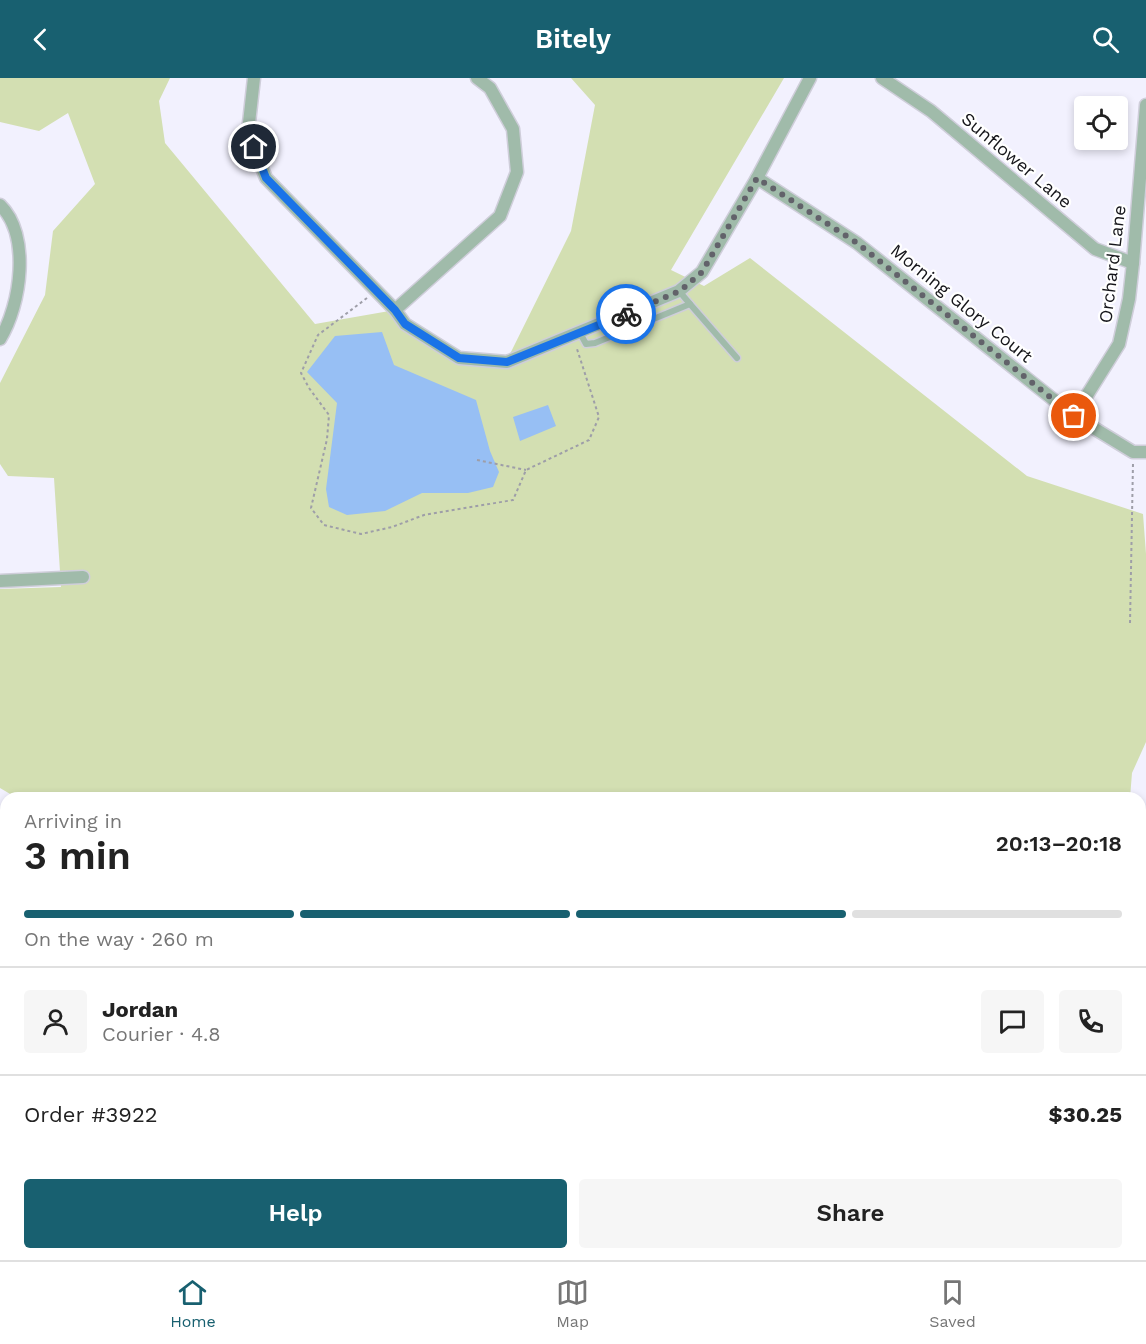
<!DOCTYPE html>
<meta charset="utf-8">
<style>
body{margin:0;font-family:"Work Sans",sans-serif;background:#f6f6f6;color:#222;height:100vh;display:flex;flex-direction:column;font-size:22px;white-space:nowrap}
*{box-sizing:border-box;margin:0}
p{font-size:20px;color:#767676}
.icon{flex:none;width:33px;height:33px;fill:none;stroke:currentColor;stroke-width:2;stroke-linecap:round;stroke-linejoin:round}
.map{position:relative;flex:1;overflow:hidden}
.panel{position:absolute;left:0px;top:714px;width:1146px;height:468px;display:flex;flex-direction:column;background:#fff;border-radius:18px 18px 0 0;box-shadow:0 3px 9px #0003}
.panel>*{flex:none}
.tools{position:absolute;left:1074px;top:18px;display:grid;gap:12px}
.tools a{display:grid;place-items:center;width:54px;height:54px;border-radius:6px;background:#fff;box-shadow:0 3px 9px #0003;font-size:30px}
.pin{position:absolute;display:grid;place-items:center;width:51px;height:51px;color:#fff;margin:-26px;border:3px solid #fff;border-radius:50%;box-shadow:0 2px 6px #0007}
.courier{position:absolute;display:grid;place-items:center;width:60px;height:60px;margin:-30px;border:4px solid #1a73e8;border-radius:50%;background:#fff;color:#222;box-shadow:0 2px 8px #0007}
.overview em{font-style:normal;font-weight:600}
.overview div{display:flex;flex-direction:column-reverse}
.overview{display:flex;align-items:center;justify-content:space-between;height:102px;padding:0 24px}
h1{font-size:39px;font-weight:600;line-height:45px}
.bar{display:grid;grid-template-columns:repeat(4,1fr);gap:9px 6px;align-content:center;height:72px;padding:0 24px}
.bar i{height:8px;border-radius:4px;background:#e0e0e0}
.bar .on{background:#186070}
.bar p{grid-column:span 4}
.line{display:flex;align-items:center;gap:15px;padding:0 24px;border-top:2px solid #e0e0e0}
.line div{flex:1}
.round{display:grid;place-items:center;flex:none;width:63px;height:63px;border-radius:6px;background:#f6f6f6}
.button{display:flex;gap:12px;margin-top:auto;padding:12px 24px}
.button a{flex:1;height:69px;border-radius:6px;background:#186070;color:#fff;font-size:24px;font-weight:600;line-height:69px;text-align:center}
.button a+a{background:#f6f6f6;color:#222}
header{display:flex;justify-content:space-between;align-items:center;height:78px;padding:0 24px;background:#186070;color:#fff;font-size:27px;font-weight:600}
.menu{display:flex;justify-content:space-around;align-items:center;height:84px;border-top:2px solid #e0e0e0;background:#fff;font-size:16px;color:#767676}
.menu a{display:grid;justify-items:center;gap:3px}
.menu .on{color:#186070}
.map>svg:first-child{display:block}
.green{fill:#d3dfb2}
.water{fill:#97bff4}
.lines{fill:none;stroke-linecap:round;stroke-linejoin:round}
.lane-casing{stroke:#cfceda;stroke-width:9}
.street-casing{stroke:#cfceda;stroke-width:15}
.primary-casing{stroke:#cfceda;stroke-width:22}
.path{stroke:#9e9ea8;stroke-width:2;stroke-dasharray:3 3;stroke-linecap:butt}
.lane{stroke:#a0bbaa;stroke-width:6}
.street{stroke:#a0bbaa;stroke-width:12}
.primary{stroke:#588c6d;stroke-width:20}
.done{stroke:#62626a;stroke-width:6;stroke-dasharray:0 10.8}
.route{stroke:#1a73e8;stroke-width:8}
.labels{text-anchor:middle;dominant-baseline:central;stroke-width:4.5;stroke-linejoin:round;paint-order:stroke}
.street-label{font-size:18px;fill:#15151a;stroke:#fff}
</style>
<header><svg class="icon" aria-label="back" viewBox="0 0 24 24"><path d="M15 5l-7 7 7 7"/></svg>Bitely<svg class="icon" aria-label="search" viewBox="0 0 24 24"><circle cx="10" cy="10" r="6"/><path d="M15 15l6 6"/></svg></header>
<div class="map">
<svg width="1146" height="1182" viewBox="0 0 1146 1182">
<rect width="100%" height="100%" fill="#f2f1fe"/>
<g class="green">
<polygon points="0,0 170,0 159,23 165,65 315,246 395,232 459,280 506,284 571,153 595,27 571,0 784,0 671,192 704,208 750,180 1027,398 1143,436 1146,476 1146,664 1132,695 1130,720 17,720 0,710 0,511 61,509 54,400 8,398 0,386 0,305 45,217 53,153 95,106 68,35 39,53 0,44"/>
<polygon points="0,808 6,811 6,920 0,919"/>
<polygon points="1140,827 1146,844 1146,1182 787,1182 777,1176 1140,1176"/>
</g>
<g class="water">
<polygon points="382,254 394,287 476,322 490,373 499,394 493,409 468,415 422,415 385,433 347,437 329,429 326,411 337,325 307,294 335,258"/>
<polygon points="548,327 556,348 520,363 513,339"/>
</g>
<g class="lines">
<g class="lane-casing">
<g id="lane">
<polyline points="690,226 737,280"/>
<polyline points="580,255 586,266 595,265 690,226 679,213"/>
<polyline points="442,1176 445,1182"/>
<polyline points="456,1182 459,1176"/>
<polyline points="568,1182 572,1176"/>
</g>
</g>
<g class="street-casing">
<g id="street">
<polyline points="254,0 248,54 266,100 395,232 405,246 459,280 507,284 679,213 702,194 757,100 810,0"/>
<polyline points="882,0 931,33 1095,171 1133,185"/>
<polyline points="757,100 857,165 1074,338 1133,374 1146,374"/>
<path d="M 0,127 C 31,157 21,227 0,261"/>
<polyline points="395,232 500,138 517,94 513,51 490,10 477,0"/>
<polyline points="1074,338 1119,266 1129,221 1133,185 1146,27"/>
<polyline points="0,503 83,499"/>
<polyline points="0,1049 6,1051"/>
<polyline points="372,1176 389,1182"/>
</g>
</g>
<g class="primary-casing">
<g id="primary">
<polyline points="0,743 6,747"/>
<polyline points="0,776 6,780"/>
<polyline points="667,1176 677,1182"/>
<polyline points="724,1176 734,1182"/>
</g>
</g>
<g class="path">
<polyline points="367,220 318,257 301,295 309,310 329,337 327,361 311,430 324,447 361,456 392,449 424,437 513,422 526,392 589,362 599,339 577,271"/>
<polyline points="477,382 526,392"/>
<polyline points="1130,545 1133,385"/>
</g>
<use href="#lane" class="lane"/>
<use href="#street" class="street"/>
<use href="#primary" class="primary"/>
</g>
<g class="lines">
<polyline class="done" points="626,236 680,213 702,194 757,100 857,165 1074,338"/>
<polyline class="route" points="254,69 266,100 395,232 405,246 459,280 507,284 626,236"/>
</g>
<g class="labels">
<g class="street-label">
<text transform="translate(1017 82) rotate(40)">Sunflower Lane</text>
<text transform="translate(1112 186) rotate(-83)">Orchard Lane</text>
<text transform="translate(962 225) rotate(39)">Morning Glory Court</text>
</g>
</g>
</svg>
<div class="tools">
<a><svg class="icon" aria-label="locate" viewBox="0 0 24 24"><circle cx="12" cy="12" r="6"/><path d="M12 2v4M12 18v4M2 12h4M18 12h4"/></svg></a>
</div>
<div class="pin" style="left:1074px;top:338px;background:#ea580c"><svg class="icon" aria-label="bag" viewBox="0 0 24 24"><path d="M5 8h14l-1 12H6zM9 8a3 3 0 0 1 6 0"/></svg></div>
<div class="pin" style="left:254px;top:69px;background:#1f2937"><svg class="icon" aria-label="home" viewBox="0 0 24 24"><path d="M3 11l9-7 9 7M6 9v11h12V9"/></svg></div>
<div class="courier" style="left:626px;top:236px"><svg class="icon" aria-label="bike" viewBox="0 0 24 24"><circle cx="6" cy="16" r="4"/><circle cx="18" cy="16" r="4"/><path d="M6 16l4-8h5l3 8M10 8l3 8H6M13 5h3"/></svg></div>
<section class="panel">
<div class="overview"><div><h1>3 min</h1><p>Arriving in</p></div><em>20:13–20:18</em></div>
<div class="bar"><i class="on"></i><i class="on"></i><i class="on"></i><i></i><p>On the way · 260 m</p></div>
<div class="line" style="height:108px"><a class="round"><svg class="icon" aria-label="person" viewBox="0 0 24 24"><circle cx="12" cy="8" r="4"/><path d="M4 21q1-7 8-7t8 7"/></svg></a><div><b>Jordan</b><p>Courier · 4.8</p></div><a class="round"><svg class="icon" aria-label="chat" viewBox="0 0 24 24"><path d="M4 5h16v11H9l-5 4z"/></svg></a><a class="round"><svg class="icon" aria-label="phone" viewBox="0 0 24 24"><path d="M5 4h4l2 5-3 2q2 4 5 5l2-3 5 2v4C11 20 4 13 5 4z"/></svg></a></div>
<div class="line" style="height:78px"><div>Order #3922</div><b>$30.25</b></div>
<div class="button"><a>Help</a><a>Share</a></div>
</section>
</div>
<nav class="menu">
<a class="on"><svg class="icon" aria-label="home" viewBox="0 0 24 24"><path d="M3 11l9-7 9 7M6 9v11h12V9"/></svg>Home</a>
<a><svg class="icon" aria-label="map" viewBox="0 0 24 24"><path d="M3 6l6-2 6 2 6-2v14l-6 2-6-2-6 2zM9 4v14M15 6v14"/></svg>Map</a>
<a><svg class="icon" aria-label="saved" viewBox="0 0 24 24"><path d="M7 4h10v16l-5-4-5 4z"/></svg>Saved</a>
</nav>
